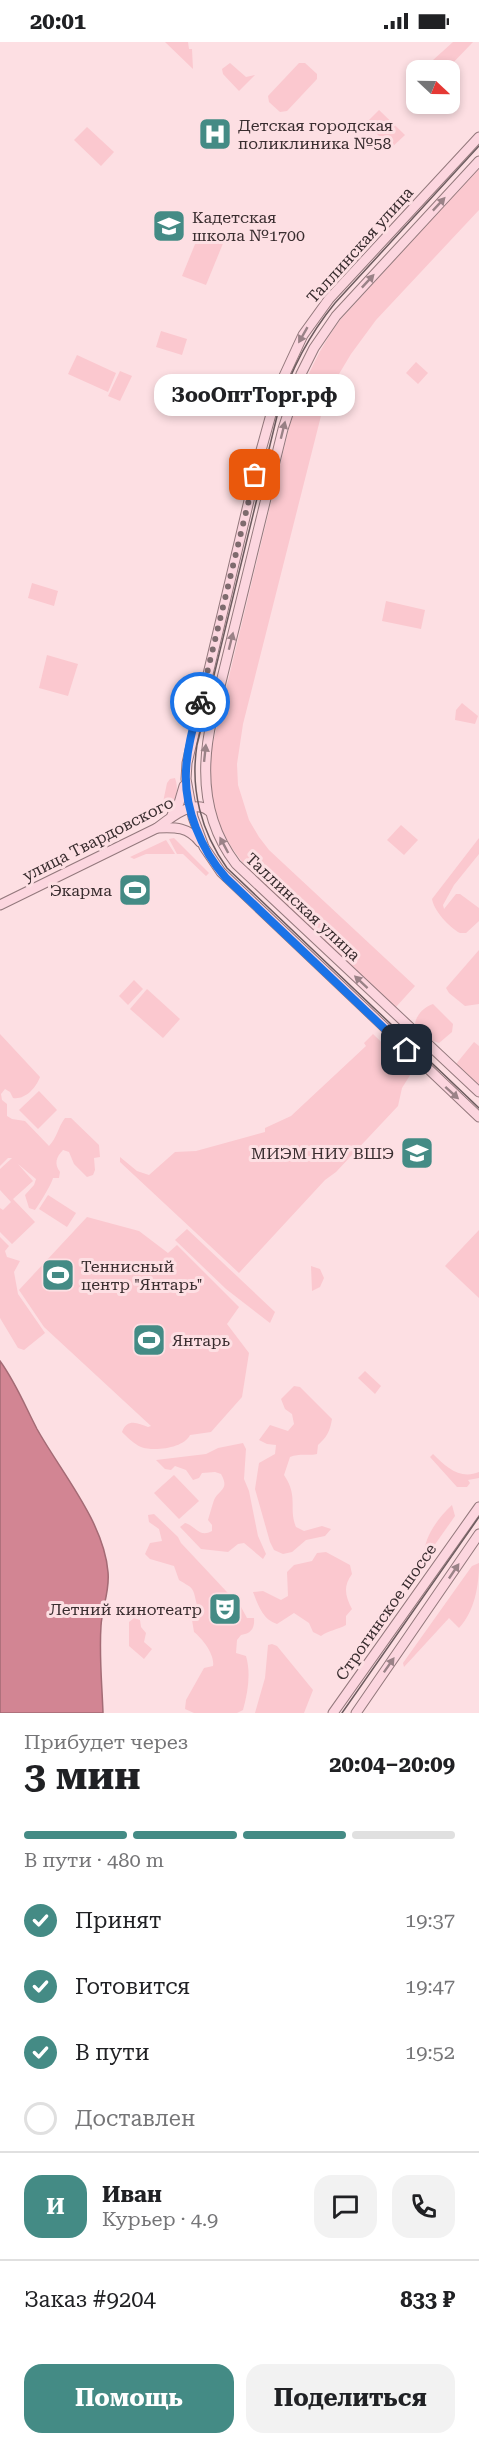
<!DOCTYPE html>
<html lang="ru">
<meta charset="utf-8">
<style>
body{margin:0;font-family:"Roboto Serif",serif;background:#f2f2f2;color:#202124;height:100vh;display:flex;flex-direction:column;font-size:22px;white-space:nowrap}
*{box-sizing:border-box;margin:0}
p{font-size:20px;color:#757577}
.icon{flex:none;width:33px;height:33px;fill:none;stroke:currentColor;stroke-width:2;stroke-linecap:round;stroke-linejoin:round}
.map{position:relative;height:1671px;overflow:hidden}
.panel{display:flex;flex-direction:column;background:#fff;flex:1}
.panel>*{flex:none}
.needle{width:39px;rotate:112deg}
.controls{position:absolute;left:406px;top:18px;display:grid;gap:12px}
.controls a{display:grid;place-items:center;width:54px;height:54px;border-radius:12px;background:#fff;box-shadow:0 3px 9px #0003;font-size:30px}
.pin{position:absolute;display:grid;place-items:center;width:51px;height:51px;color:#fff;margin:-26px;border-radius:12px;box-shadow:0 3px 9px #0006}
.courier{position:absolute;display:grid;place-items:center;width:60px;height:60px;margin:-30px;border:4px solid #1a73e8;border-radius:50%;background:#fff;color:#222;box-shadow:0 2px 8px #0007}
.bubble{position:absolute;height:42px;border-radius:18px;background:#fff;box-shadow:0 3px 9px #0003;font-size:20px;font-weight:700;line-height:42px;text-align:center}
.head em{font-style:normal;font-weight:700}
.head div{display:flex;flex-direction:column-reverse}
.head{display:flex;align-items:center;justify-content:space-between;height:102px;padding:0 24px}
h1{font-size:39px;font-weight:700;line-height:45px}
.bar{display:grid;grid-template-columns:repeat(4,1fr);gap:9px 6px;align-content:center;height:72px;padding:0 24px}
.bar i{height:8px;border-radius:4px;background:#e0e0e0}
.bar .active{background:#448b85}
.bar p{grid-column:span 4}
.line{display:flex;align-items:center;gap:15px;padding:0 24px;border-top:2px solid #e0e0e0}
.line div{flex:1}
.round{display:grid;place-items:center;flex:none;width:63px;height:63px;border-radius:18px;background:#f2f2f2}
ol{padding:0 24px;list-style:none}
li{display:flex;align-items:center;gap:18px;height:66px}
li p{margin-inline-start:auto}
li .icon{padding:6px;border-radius:50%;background:#448b85;color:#fff;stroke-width:4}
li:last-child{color:#757577}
li i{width:33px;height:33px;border:3px solid #e0e0e0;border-radius:50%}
.primary-button{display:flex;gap:12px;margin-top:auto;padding:12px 24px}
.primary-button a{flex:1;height:69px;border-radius:18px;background:#448b85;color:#fff;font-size:24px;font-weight:700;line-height:69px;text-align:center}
.primary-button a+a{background:#f2f2f2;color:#202124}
.status{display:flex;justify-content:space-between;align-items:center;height:42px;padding:0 30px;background:#fff;direction:ltr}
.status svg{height:16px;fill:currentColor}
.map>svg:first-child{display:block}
.green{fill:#fbc8cf}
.water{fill:#d28593;stroke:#a46b75;stroke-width:1.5}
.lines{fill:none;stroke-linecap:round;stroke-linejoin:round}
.secondary-casing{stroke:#93787c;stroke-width:11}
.secondary{stroke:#fcd6df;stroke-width:9}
.tram{stroke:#6c5b5e;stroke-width:1.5}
.oneway{fill:#9a8287}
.done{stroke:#7e6b6e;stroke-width:6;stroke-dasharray:0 10.8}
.route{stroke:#1a73e8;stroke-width:8}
.labels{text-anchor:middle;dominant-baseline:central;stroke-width:6;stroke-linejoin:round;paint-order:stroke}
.poi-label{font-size:16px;fill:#392d2f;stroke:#fddfe3;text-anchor:start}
.street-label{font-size:16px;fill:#392d2f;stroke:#fddfe3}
</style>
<div class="status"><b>20:01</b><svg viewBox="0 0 49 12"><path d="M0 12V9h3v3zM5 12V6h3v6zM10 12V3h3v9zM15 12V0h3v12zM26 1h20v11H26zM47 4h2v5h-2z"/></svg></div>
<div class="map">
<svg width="479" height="1671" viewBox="0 0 479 1671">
<rect width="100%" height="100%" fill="#fddfe3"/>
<g class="green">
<polygon points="165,0 188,0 189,7 192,7 193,27"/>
<polygon points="453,0 473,0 446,28 422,28"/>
<polygon points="230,21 246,35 255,33 239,49 223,32 222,27"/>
<polygon points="299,21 305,21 317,32 317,37 287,69 280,70 269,60 268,54"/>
<polygon points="379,68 405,93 391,106 366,81"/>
<polygon points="87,85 114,110 101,124 74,98"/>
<path d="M 479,126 L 479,168 L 376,278 L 351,312 L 333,342 L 324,362 L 243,682 L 237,722 L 238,743 L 249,778 L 259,795 L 269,808 L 415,944 L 396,965 C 364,937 333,908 301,878 C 244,825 204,795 211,709 L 289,386 C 302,344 315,313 340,278 Z"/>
<polygon points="200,190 224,199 206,243 182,234"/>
<polygon points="161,289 187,297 182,313 156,305"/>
<polygon points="77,313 116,331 108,350 68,332"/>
<polygon points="416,320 428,331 418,342 406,331"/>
<polygon points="120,329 132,334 120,359 108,354"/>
<polygon points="32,541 58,549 54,564 28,556"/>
<polygon points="386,559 425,568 421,587 382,579"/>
<polygon points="47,613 78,622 68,654 39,646"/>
<polygon points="462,661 478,674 475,682 455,678 456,668"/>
<path d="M 175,736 C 179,747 177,760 166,766 L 162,765 L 167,741 L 170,737 Z"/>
<polygon points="401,783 418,798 404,813 387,798"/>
<polygon points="174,796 209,831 206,834 183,812 177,812 169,797"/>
<path d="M 479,796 L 479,812 L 454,843 L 443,863 L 444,867 L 456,852 L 460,852 L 479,866 L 479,879 L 466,891 L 460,891 C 450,886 434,869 432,857 Z"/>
<polygon points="166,798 175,812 146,812 134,817 130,815"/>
<polygon points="479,908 479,962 465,964 449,951 446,946"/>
<polygon points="134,938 143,947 128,963 119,954"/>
<polygon points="147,947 180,977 163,996 130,967"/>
<path d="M 433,962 L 453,982 L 452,990 L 439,1001 L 430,998 L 415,982 C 416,973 424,965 433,962 Z"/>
<path d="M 0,992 L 40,1035 C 36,1046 25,1058 13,1056 L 10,1050 L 5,1047 L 1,1052 L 2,1058 L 7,1062 L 7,1074 L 12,1077 L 25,1079 L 49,1104 C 57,1096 58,1085 65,1076 L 71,1076 L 99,1103 L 100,1115 L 94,1116 L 95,1128 L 93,1133 L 87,1135 L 74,1122 L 69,1110 L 63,1108 C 56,1115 54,1122 60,1130 L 59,1136 L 53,1136 C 52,1141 39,1163 35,1168 L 29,1166 L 25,1153 L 34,1143 L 36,1137 L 18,1122 L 33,1139 L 13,1157 L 35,1180 L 12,1202 L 0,1190 L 0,1166 L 3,1168 L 11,1160 L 0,1148 L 0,1127 L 12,1116 L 8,1116 L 0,1124 Z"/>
<polygon points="373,992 412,1030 402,1046 398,1064 336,1130 325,1138 239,1231 120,1120 120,1115 137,1129 149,1133 175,1110 196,1109 265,1090 265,1086 291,1074 366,1004 364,1001"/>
<polygon points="474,1000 479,1004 479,1043 456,1022"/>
<polygon points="39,1049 57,1068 38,1087 19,1068"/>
<polygon points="48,1153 76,1171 67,1185 39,1167"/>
<path d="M 87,1175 L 139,1189 L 168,1211 L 177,1203 L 239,1265 L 227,1282 L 249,1311 L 242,1355 L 211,1390 L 190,1393 C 184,1406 154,1410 141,1405 C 134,1402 127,1395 122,1390 C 127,1376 138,1381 148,1385 L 151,1384 L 44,1285 L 19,1248 Z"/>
<polygon points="187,1187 275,1270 270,1281 226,1247 175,1198"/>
<polygon points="479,1188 479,1256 445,1224"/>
<polygon points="0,1195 9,1204 5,1209 7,1215 20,1219 14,1230 18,1252 45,1291 24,1308 18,1306 0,1276"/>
<polygon points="311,1224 320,1227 324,1236 320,1245 312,1249"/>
<polygon points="365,1329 381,1344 375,1352 358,1336"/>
<path d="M 294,1344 L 300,1345 L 332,1377 C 330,1389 327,1395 318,1403 L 317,1412 C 307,1414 300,1411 290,1415 L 284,1433 C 299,1455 288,1466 296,1485 L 304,1489 L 322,1484 L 331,1487 L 325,1494 L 306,1498 L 292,1510 L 283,1512 L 274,1508 L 270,1500 L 255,1447 L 259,1421 L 275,1412 L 276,1403 L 267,1402 L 259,1398 L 270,1383 L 288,1389 L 294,1382 L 292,1372 L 285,1367 L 281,1357 Z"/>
<path d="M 243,1401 L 246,1407 L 244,1437 L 249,1449 L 258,1494 L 266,1512 L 263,1517 L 244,1501 L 238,1502 L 228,1510 L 201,1507 L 180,1485 L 185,1481 C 196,1484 199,1496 212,1489 L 212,1483 L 208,1478 C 210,1471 212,1464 214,1458 C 219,1447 230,1448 221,1432 L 215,1430 L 202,1431 L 199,1436 L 193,1438 L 186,1428 L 175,1424 L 171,1428 L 165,1427 L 156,1418 L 206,1412 L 218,1406 Z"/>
<path d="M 433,1412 C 446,1425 460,1438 479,1430 L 479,1436 L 468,1438 L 470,1441 L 467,1445 L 457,1445 L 430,1415 Z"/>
<polygon points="174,1433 199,1459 179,1477 154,1451"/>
<path d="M 452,1463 L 455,1474 L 424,1518 C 422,1497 438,1476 452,1463 Z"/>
<path d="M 154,1472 L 178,1495 L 181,1501 L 241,1565 L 247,1576 L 254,1576 C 255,1586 251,1592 241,1593 L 237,1598 L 236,1611 L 246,1614 C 251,1631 248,1650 243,1668 L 237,1671 L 194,1671 L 185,1667 L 186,1658 L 204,1626 L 213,1624 C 215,1613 203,1597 194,1590 L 192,1578 L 199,1567 C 195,1561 196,1553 192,1547 C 189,1543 183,1541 179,1538 L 174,1524 L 150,1517 L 145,1512 L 150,1501 L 162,1499 L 159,1487 L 149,1480 L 148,1473 Z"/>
<path d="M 326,1510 L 350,1523 L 352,1532 C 343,1544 345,1554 352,1567 L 346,1574 L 346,1583 C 337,1588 329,1588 321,1594 L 313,1590 L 309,1581 L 294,1571 L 277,1582 C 263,1578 258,1563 253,1550 L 263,1549 L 281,1558 L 288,1554 L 287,1530 L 294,1523 L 312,1519 L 317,1511 Z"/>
<path d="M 479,1521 C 479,1543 475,1569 459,1586 L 449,1576 L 404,1625 L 403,1621 L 472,1524 Z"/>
<polygon points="134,1576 140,1578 141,1585 146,1591 144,1600 152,1607 144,1617 129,1604 129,1580"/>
<polygon points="272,1602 277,1604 313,1648 304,1671 255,1671 265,1636 268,1603"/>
</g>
<path class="water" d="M 0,1319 C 16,1341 25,1364 37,1387 C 61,1430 104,1480 108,1530 C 110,1549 102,1565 101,1584 C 99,1613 102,1642 103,1671 L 0,1671 Z"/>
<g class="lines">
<g class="secondary-casing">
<g id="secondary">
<polyline points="479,95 329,257 303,293 278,347 260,412 187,721 186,737 193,775 204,805 221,830 479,1075"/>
<path d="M 479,119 L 336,274 L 314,306 L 301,332 L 283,387 L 212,677 C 200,729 203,779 236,822 L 479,1050"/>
<polyline points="172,773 179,761 184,744"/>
<path d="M 157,786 C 176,785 188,785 200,800"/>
<path d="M 0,863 L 157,786 C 170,776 194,756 209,769"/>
<polyline points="333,1671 479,1465"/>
<polyline points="356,1671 479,1492"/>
</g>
</g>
<use href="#secondary" class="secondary"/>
<g class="tram">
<path d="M 479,104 L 335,261 C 309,293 291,327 279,366 L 197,703 C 190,747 201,790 227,826 L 479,1066"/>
<polyline points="342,1671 479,1475"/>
</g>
</g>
<defs><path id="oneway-solid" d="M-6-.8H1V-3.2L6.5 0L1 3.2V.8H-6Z" transform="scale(1.5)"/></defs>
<g class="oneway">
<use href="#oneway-solid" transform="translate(439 162) rotate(-47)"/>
<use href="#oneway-solid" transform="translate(368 239) rotate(-47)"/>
<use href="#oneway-solid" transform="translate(303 293) rotate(120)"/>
<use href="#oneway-solid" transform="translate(283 388) rotate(-76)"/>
<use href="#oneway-solid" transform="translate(231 599) rotate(-76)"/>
<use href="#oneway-solid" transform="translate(205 711) rotate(-84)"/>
<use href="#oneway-solid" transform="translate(224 803) rotate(-118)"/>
<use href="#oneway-solid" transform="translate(361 940) rotate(-137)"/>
<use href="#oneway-solid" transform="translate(452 1051) rotate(42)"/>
<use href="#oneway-solid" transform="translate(454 1529) rotate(-56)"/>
<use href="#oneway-solid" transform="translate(389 1623) rotate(-55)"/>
</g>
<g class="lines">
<polyline class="done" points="200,660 255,433"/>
<path class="route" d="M 200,660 C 194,682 187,705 186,729 C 184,766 201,808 226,836 L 407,1008"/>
</g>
<defs>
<g id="hospital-square" transform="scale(1.725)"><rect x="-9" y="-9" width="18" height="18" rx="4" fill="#448b85" stroke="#fddfe3"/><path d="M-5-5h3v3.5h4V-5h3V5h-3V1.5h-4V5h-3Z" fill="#fff"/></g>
<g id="school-square" transform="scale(1.725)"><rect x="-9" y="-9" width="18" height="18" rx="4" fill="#448b85" stroke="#fddfe3"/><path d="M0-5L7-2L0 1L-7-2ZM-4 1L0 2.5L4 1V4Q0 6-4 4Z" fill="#fff"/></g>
<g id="stadium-square" transform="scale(1.725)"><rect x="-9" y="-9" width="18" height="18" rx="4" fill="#448b85" stroke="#fddfe3"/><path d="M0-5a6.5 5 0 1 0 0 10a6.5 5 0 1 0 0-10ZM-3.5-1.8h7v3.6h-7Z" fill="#fff"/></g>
<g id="university-square" transform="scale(1.725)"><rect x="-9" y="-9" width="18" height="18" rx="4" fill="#448b85" stroke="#fddfe3"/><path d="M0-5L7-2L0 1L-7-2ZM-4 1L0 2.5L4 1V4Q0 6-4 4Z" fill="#fff"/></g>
<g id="theatre-square" transform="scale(1.725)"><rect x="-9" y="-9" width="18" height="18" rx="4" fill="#448b85" stroke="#fddfe3"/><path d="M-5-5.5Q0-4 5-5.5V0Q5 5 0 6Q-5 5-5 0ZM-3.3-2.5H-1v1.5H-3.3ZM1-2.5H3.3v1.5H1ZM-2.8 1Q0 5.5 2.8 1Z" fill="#fff"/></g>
</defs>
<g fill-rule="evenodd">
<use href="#hospital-square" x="215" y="92"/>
<use href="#school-square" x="169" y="184"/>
<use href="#stadium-square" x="135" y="848"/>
<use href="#university-square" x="417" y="1111"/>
<use href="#stadium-square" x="58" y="1233"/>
<use href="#stadium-square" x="149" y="1298"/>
<use href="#theatre-square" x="225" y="1567"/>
</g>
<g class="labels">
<g class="poi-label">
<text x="238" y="83">Детская городская<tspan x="238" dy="18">поликлиника №58</tspan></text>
<text x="192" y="175">Кадетская<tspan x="192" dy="18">школа №1700</tspan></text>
<text x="112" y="848" text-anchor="end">Экарма</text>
<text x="394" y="1111" text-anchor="end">МИЭМ НИУ ВШЭ</text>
<text x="81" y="1224">Теннисный<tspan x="81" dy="18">центр "Янтарь"</tspan></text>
<text x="172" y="1298">Янтарь</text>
<text x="202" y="1567" text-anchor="end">Летний кинотеатр</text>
</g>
<g class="street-label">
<text transform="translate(360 203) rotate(-48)">Таллинская улица</text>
<text transform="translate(98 797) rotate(-27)">улица Твардовского</text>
<text transform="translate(303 865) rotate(43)">Таллинская улица</text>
<text transform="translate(386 1570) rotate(-55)">Строгинское шоссе</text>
</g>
</g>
</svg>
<div class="controls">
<a><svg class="needle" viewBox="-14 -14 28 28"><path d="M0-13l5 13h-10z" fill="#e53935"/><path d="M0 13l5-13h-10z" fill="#757577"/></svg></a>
</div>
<div class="pin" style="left:255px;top:433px;background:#ea580c"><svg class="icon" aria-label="bag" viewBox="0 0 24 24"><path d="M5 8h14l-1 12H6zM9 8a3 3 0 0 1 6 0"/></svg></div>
<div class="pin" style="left:407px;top:1008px;background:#1f2937"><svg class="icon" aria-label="home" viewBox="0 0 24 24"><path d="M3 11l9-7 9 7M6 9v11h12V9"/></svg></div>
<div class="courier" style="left:200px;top:660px"><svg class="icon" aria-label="bike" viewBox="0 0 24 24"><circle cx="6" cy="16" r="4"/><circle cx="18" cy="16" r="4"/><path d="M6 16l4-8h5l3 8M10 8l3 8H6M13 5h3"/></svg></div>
<div class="bubble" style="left:154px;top:332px;width:201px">ЗооОптТорг.рф</div>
</div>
<section class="panel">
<div class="head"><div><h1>3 мин</h1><p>Прибудет через</p></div><em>20:04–20:09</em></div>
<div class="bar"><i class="active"></i><i class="active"></i><i class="active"></i><i></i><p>В пути · 480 m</p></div>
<ol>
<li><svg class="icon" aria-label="check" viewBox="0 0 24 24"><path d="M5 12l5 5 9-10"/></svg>Принят<p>19:37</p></li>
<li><svg class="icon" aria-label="check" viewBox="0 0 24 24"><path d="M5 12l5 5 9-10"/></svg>Готовится<p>19:47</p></li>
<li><svg class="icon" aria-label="check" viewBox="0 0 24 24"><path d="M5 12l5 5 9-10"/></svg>В пути<p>19:52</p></li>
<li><i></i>Доставлен</li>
</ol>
<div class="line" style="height:108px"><b class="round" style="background:#448b85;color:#fff">И</b><div><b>Иван</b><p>Курьер · 4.9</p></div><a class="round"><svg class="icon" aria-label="chat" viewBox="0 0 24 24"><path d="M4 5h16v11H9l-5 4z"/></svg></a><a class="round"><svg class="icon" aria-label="phone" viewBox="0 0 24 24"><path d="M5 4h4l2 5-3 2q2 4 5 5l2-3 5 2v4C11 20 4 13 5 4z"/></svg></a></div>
<div class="line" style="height:78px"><div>Заказ #9204</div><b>833 ₽</b></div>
<div class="primary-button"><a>Помощь</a><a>Поделиться</a></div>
</section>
